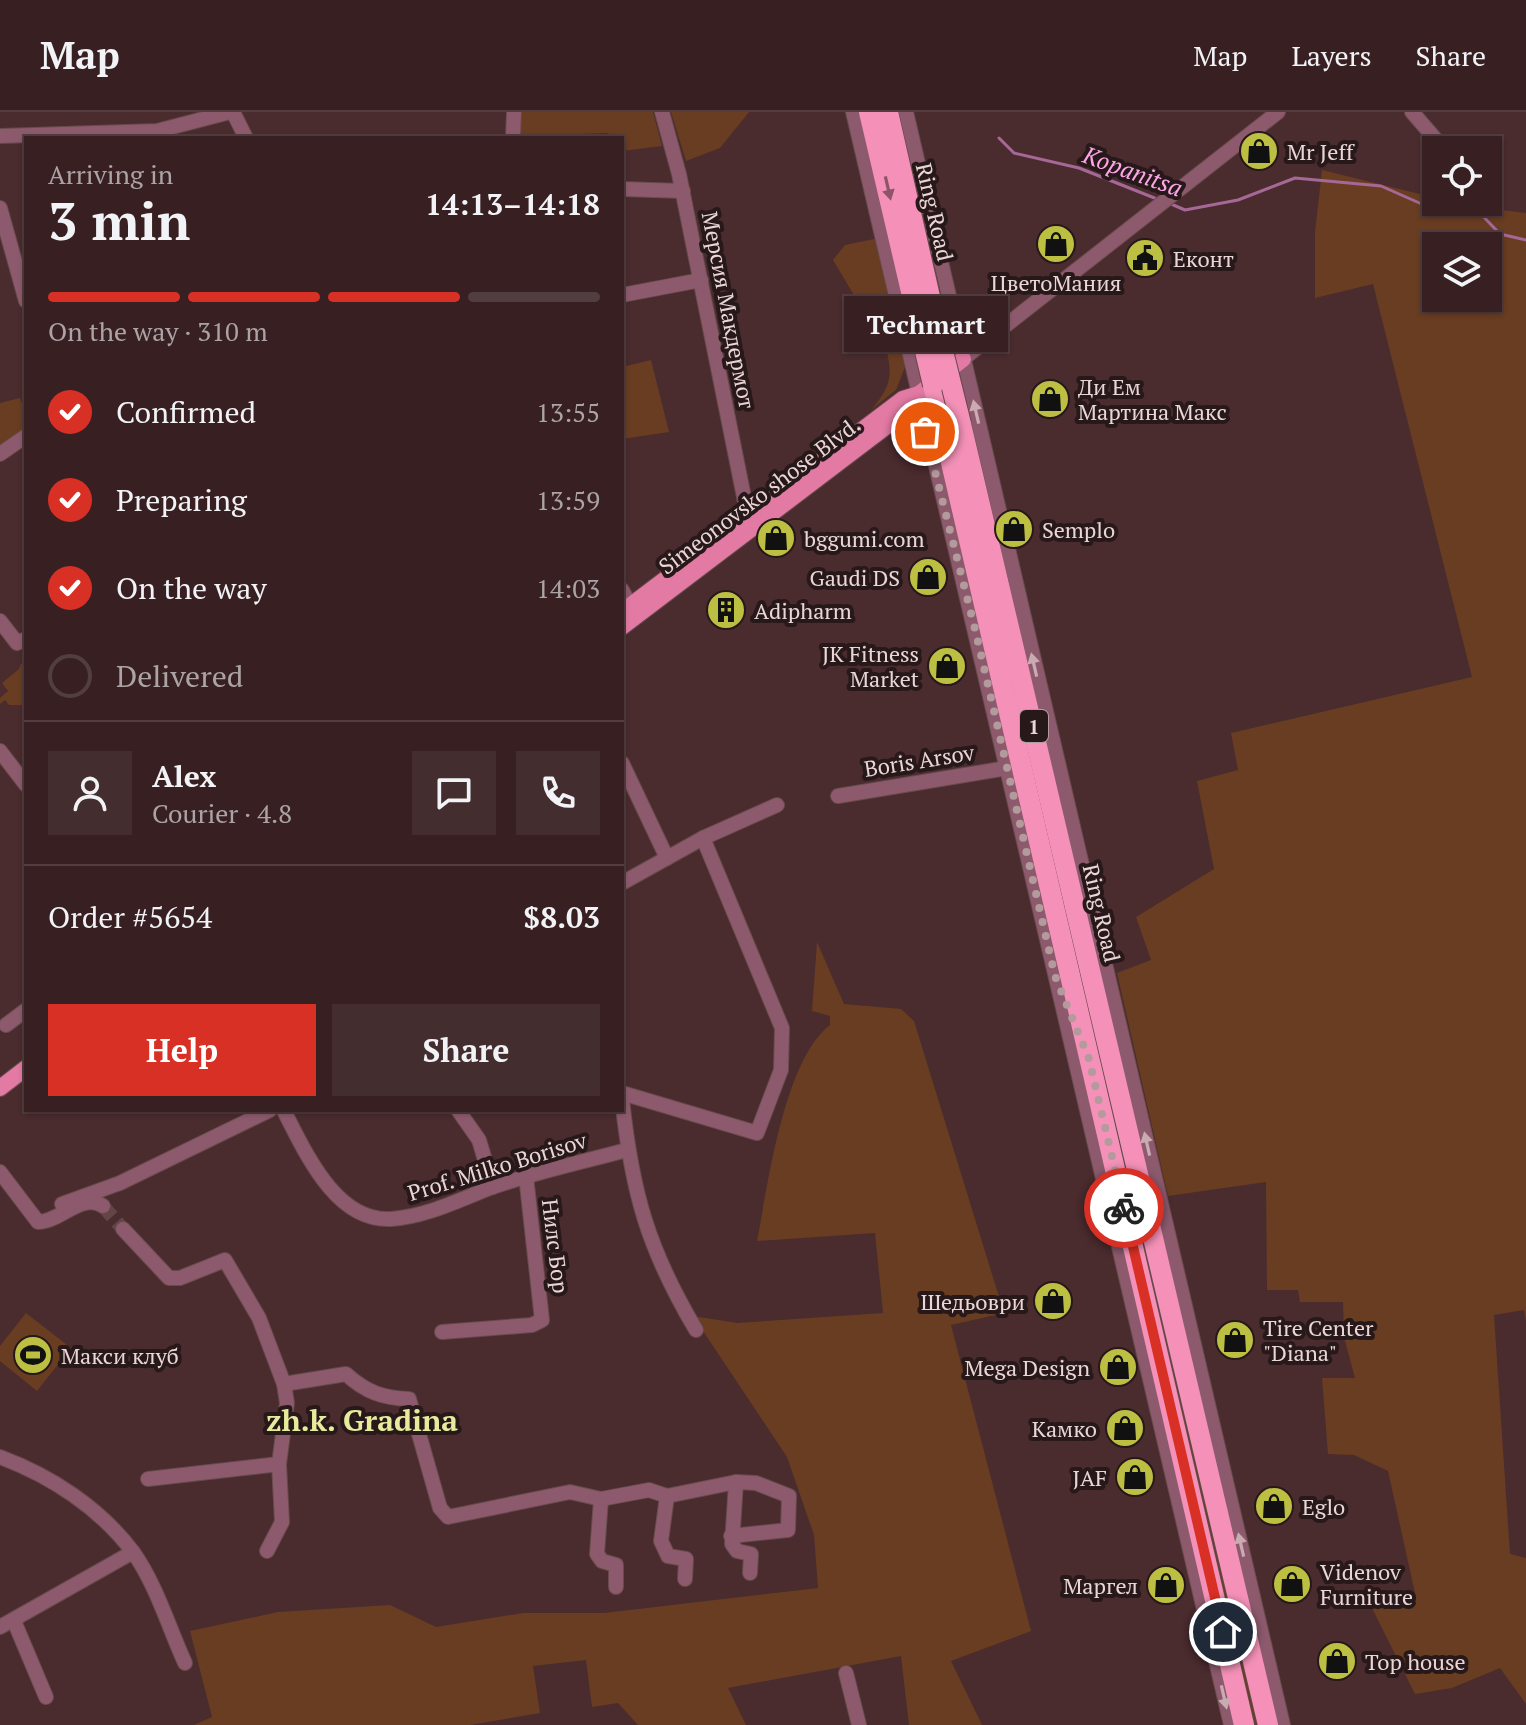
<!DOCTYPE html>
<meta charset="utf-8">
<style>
body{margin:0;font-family:"PT Serif",serif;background:#432d2f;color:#f1f3f6;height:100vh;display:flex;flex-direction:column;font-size:30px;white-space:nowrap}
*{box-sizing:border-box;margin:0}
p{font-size:26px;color:#aba3a5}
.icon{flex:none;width:44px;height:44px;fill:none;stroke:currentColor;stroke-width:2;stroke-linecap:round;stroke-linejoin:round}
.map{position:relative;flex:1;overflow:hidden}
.drawer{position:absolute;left:24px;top:24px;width:600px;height:976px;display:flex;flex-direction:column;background:#382022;border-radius:0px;box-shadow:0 2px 6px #0004,0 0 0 2px #523e40}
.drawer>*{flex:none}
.controls{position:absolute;left:1422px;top:24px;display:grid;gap:16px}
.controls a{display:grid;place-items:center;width:80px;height:80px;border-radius:0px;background:#382022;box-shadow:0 2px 6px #0004,0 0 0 2px #523e40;font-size:40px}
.pin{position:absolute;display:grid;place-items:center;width:68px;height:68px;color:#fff;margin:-34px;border:4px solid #fff;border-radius:50%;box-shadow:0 2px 8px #0007}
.courier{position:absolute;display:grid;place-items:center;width:80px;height:80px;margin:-40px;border:6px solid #d93025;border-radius:50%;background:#fff;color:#222;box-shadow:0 2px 10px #0007}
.bubble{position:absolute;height:56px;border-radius:0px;background:#382022;box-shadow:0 2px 6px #0004,0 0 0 2px #523e40;font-size:26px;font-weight:800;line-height:56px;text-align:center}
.overview em{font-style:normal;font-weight:800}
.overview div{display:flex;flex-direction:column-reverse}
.overview{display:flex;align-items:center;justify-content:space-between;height:136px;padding:0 24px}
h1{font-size:52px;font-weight:800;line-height:60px}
.bar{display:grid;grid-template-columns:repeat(4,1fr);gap:12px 8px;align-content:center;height:96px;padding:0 24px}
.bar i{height:10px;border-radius:6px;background:#523e40}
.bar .on{background:#d93025}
.bar p{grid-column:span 4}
.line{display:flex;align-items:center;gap:20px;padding:0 24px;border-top:2px solid #523e40}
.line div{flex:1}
.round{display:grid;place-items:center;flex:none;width:84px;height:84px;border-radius:0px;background:#432d2f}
ol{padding:0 24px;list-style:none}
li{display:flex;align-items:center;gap:24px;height:88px}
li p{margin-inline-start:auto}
li .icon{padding:8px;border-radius:50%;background:#d93025;color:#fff;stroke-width:4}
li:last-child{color:#aba3a5}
li i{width:44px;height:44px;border:4px solid #523e40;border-radius:50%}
.primary-button{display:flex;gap:16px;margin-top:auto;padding:16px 24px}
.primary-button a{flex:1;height:92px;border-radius:0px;background:#d93025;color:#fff;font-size:32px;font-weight:800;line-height:92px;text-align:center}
.primary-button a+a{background:#432d2f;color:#f1f3f6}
header{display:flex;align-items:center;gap:48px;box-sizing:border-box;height:112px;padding:0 40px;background:#382022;border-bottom:2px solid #523e40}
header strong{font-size:38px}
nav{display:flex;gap:44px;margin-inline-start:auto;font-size:28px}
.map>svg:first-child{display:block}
.green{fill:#683d21;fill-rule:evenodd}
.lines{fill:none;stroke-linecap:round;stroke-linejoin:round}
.stream{stroke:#a66897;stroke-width:3}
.minor-tunnel{stroke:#624547;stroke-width:14;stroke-dasharray:14 7;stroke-linecap:butt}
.minor-casing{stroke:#674a4c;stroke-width:16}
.major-casing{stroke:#674a4c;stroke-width:18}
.highway-casing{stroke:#674a4c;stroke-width:22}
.minor{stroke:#8d5a6d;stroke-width:14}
.major{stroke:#e27aa4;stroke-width:16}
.highway{stroke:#f591b8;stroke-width:20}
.highway-bridge-casing{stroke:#674a4c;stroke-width:22;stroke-linecap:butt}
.highway-bridge{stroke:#f591b8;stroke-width:20}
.oneway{fill:#8e5468}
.oneway2{fill:#caabb2}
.done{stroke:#b39a9c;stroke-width:8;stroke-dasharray:0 14.4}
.route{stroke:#d93025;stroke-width:10}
.labels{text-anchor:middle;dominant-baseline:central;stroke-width:8;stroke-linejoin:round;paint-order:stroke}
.shield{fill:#271819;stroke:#b09d9e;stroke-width:2}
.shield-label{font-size:20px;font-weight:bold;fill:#ebd6d7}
.poi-label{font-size:22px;fill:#ebd6d7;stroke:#271819;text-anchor:start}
.street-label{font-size:22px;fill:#ebd6d7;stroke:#271819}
.water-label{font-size:24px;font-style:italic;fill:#fda6e7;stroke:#271819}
.district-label{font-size:30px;font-weight:bold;fill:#e8eb9c;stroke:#271819}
</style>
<header>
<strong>Map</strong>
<nav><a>Map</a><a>Layers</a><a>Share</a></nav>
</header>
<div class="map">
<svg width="1526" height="1613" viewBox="0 0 1526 1613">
<rect width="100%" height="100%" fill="#4a2b2e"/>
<g class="green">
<polygon points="521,0 653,0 662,34 622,39 622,26 609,26 608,21 518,24"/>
<polygon points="671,0 749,0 720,36 686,49"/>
<path d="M 1322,58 L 1436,86 L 1436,90 L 1526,101 L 1526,1209 L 1524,1198 L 1494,1203 L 1510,1442 L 1526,1446 L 1526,1592 L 1500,1556 L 1452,1576 L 1415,1582 L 1370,1492 L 1415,1481 L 1388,1359 L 1354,1343 L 1328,1342 L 1322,1266 L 1355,1266 L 1344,1225 L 1343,1190 L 1300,1190 L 1298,1178 L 1267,1178 L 1266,1070 L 1168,1084 L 1117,861 L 1151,848 L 1136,805 L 1214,757 L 1197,669 L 1238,658 L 1231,621 L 1472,565 L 1373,172 L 1315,186 L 1315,120 ZM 1436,134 L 1488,134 L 1488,186 L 1436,186 Z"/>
<path d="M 874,127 L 877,130 L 905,255 L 896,278 L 871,298 C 889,277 894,265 886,237 L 833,148 L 845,133 Z"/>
<polygon points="651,248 669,320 622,327 622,255"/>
<polygon points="20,286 26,303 26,318 0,336 0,291"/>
<polygon points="955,318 1259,1613 1255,1613 951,319"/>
<polygon points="21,551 26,557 26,593 9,593 5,588 0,592 0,586 8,579 2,571 19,557"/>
<path d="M 817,830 L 844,892 L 901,897 L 914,909 L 1004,1201 L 951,1213 L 1031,1519 L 951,1549 L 982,1613 L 909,1613 L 901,1544 L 728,1576 L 746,1613 L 638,1613 L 618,1591 L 592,1595 L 586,1548 L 533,1554 L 540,1601 L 470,1613 L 194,1613 L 212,1605 L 190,1519 L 278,1500 L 390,1493 L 436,1515 L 523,1501 L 604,1501 L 818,1476 L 814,1423 L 787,1345 L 693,1204 L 737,1211 L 883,1201 L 875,1121 L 757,1129 C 768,1073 784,948 830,913 L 830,904 L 812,899 Z"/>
<polygon points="26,1201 71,1236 37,1279 0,1249 0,1234"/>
</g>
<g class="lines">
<g class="stream">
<polyline points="999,26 1014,41 1079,56 1157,87"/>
<polyline points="1171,92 1185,98 1238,88 1295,66 1381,74 1424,93 1443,92 1464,103 1477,98 1500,122 1526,128"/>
</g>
<polyline class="minor-tunnel" points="103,1094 123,1117"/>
<g class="minor-casing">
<g id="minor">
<polyline points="233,0 246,26"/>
<polyline points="662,0 679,62 748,405"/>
<polyline points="853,0 1231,1613"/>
<polyline points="906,0 1283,1613"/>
<polyline points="1412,0 1445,38"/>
<polyline points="0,24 157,19 230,0"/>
<polyline points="513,26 514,0"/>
<polyline points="622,77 683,79"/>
<polyline points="0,96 26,189"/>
<polyline points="622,183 701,168"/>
<path d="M 953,201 C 969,219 986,216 1006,207"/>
<polyline points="963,247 1278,0"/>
<polyline points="0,342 26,324"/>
<polyline points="622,478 630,493"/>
<polyline points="0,509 17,531 26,527"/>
<polyline points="0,639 26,673"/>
<polyline points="622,651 667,746"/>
<polyline points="838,684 1007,656"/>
<polyline points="622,771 703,726 777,693"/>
<polyline points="6,913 26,898"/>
<polyline points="622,981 757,1021 781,958 782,916 703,726"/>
<path d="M 622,987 C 632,1081 648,1137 696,1218"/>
<polyline points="458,998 479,1028 493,1075"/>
<path d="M 284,999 C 305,1039 335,1110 391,1107 C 425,1105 459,1088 490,1076 C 535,1060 582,1050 627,1038"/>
<path d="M 0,1060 L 38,1110 C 60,1110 82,1080 103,1094"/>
<polyline points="62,1092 120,1071 270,998"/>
<polyline points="123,1117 169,1166 180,1166 225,1148 259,1206 284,1272 287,1291 279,1352 282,1410 267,1439"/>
<polyline points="442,1220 532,1213 542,1208 526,1064"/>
<path d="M 284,1272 L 346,1262 C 366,1280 382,1286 409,1287 L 440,1396 L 448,1405 L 570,1380 L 601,1387 L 649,1378 L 667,1384 L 736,1370 L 756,1371 L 789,1384 L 788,1418 L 731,1424"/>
<path d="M 0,1345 C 51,1364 100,1396 133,1440 C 156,1472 169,1516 185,1551"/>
<polyline points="148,1367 279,1352"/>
<polyline points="736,1370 732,1432 737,1439 751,1442 750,1461"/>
<polyline points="667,1384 661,1429 668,1444 686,1447 685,1467"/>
<polyline points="601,1387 597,1442 602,1449 616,1453 616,1475"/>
<polyline points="14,1509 46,1585"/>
<polyline points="0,1515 133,1440"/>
<polyline points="846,1561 859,1613"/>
</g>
</g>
<g class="major-casing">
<g id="major">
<polyline points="892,311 915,312 929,326"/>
<polyline points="622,500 903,287 919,282"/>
<polyline points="622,515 908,298 919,282 963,247"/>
<polyline points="0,976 26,956"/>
</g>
</g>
<g class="highway-casing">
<g id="highway">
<polyline points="869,0 920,218"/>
<polyline points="888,0 935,207"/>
<polyline points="933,273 1244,1613"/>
<polyline points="961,312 1268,1613"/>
</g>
</g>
<use href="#minor" class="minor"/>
<use href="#major" class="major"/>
<use href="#highway" class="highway"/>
<g class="highway-bridge-casing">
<g id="highway-bridge">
<polyline points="935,207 961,312"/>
<polyline points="920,218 933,273"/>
</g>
</g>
<use href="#highway-bridge" class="highway-bridge"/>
</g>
<defs><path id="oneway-solid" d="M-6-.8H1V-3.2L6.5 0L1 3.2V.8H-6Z" transform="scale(2)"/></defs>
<use class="oneway" href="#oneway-solid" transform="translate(888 76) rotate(77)"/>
<g class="oneway2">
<use href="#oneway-solid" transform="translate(976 300) rotate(-103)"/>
<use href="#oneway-solid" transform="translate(1034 553) rotate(-103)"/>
<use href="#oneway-solid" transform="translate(1147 1032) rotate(-103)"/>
<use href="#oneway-solid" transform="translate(1241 1433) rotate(-103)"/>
<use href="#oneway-solid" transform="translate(1224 1585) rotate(77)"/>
</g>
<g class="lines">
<polyline class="done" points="925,320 976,521 1055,864 1089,947 1124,1096"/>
<polyline class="route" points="1124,1096 1223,1520"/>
</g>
<defs>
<g id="shop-disc" transform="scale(2)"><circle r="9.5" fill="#bdbf43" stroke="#271819"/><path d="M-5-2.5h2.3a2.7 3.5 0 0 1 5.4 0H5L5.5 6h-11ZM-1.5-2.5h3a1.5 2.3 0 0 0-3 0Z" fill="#111"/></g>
<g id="civic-disc" transform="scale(2)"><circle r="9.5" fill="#bdbf43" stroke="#271819"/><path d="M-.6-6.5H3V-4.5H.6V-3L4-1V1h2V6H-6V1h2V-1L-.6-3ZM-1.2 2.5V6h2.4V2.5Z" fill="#111"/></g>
<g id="building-disc" transform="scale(2)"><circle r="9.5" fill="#bdbf43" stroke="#271819"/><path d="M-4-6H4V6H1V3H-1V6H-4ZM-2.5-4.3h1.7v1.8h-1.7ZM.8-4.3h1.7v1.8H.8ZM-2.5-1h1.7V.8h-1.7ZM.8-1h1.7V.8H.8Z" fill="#111"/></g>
<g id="stadium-disc" transform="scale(2)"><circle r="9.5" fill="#bdbf43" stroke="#271819"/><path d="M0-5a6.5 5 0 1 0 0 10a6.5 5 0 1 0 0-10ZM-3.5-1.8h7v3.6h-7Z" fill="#111"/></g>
</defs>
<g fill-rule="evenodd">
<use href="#shop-disc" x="1259" y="39"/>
<use href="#shop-disc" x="1056" y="132"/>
<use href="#civic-disc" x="1145" y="146"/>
<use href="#shop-disc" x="1050" y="287"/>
<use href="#shop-disc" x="1014" y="417"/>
<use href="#shop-disc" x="776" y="426"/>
<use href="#shop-disc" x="928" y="465"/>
<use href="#building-disc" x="726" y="498"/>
<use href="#shop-disc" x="947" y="554"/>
<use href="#shop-disc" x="1053" y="1189"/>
<use href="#shop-disc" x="1235" y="1228"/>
<use href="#stadium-disc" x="33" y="1243"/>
<use href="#shop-disc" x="1118" y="1255"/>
<use href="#shop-disc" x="1125" y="1316"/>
<use href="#shop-disc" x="1135" y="1365"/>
<use href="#shop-disc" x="1274" y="1394"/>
<use href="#shop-disc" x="1292" y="1472"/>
<use href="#shop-disc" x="1166" y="1473"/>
<use href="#shop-disc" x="1337" y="1549"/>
</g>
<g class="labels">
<rect class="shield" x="1020" y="598" width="28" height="32" rx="6"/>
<g class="shield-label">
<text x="1034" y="614">1</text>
</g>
<g class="poi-label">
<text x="1287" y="39">Mr Jeff</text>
<text x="1173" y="146">Еконт</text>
<text x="1056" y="170" text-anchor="middle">ЦветоМания</text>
<text x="1078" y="274">Ди Ем<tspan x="1078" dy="25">Мартина Макс</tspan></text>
<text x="1042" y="417">Semplo</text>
<text x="804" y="426">bggumi.com</text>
<text x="900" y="465" text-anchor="end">Gaudi DS</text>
<text x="754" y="498">Adipharm</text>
<text x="919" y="541" text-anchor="end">JK Fitness<tspan x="919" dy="25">Market</tspan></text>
<text x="1025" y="1189" text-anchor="end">Шедьоври</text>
<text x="1263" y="1215">Tire Center<tspan x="1263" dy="25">"Diana"</tspan></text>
<text x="61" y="1243">Макси клуб</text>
<text x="1090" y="1255" text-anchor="end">Mega Design</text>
<text x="1097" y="1316" text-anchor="end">Камко</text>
<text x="1107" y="1365" text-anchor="end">JAF</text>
<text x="1302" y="1394">Eglo</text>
<text x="1320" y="1459">Videnov<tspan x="1320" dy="25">Furniture</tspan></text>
<text x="1138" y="1473" text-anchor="end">Маргел</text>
<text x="1365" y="1549">Top house</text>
</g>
<g class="street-label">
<text transform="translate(935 100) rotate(77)">Ring Road</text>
<text transform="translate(729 198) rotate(79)">Мерсия Макдермот</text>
<text transform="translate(759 383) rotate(-37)">Simeonovsko shose Blvd.</text>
<text transform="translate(919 648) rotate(-9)">Boris Arsov</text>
<text transform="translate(1102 801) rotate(77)">Ring Road</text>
<text transform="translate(497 1054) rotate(-17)">Prof. Milko Borisov</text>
<text transform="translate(556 1134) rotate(83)">Нилс Бор</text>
</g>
<g class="water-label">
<text transform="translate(1133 59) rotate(20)">Kopanitsa</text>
</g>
<g class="district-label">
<text x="362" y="1308">zh.k. Gradina</text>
</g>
</g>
</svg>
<div class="controls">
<a><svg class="icon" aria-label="locate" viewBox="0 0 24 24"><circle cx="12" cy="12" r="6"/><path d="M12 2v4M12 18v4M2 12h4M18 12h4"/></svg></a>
<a><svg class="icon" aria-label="layers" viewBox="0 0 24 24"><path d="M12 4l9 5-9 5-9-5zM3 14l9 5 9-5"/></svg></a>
</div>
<div class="pin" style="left:925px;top:320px;background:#ea580c"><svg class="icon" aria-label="bag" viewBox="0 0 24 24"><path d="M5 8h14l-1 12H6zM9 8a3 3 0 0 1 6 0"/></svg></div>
<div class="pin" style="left:1223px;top:1520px;background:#1f2937"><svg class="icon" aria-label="home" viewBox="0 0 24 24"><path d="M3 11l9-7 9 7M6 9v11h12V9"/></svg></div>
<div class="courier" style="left:1124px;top:1096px"><svg class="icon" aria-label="bike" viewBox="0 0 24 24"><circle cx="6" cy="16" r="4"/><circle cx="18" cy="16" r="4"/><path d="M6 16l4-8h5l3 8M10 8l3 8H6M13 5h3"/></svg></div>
<div class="bubble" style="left:844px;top:184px;width:164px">Techmart</div>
<section class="drawer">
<div class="overview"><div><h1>3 min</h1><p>Arriving in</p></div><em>14:13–14:18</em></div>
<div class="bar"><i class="on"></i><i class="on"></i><i class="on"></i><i></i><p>On the way · 310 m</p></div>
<ol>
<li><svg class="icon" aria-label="check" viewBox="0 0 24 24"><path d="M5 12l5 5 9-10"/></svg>Confirmed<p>13:55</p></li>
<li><svg class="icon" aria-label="check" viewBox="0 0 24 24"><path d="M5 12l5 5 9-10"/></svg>Preparing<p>13:59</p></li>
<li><svg class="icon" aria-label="check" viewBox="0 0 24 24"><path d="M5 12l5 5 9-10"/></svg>On the way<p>14:03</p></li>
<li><i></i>Delivered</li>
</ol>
<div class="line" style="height:144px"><a class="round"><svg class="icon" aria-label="person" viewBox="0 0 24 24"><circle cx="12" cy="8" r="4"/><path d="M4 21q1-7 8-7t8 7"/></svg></a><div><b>Alex</b><p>Courier · 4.8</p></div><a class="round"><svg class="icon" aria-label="chat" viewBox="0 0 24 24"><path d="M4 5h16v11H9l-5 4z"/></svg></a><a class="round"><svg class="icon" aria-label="phone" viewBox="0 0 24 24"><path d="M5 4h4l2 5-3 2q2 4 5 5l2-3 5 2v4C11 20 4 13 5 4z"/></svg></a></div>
<div class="line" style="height:104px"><div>Order #5654</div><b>$8.03</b></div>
<div class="primary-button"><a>Help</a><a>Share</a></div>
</section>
</div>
